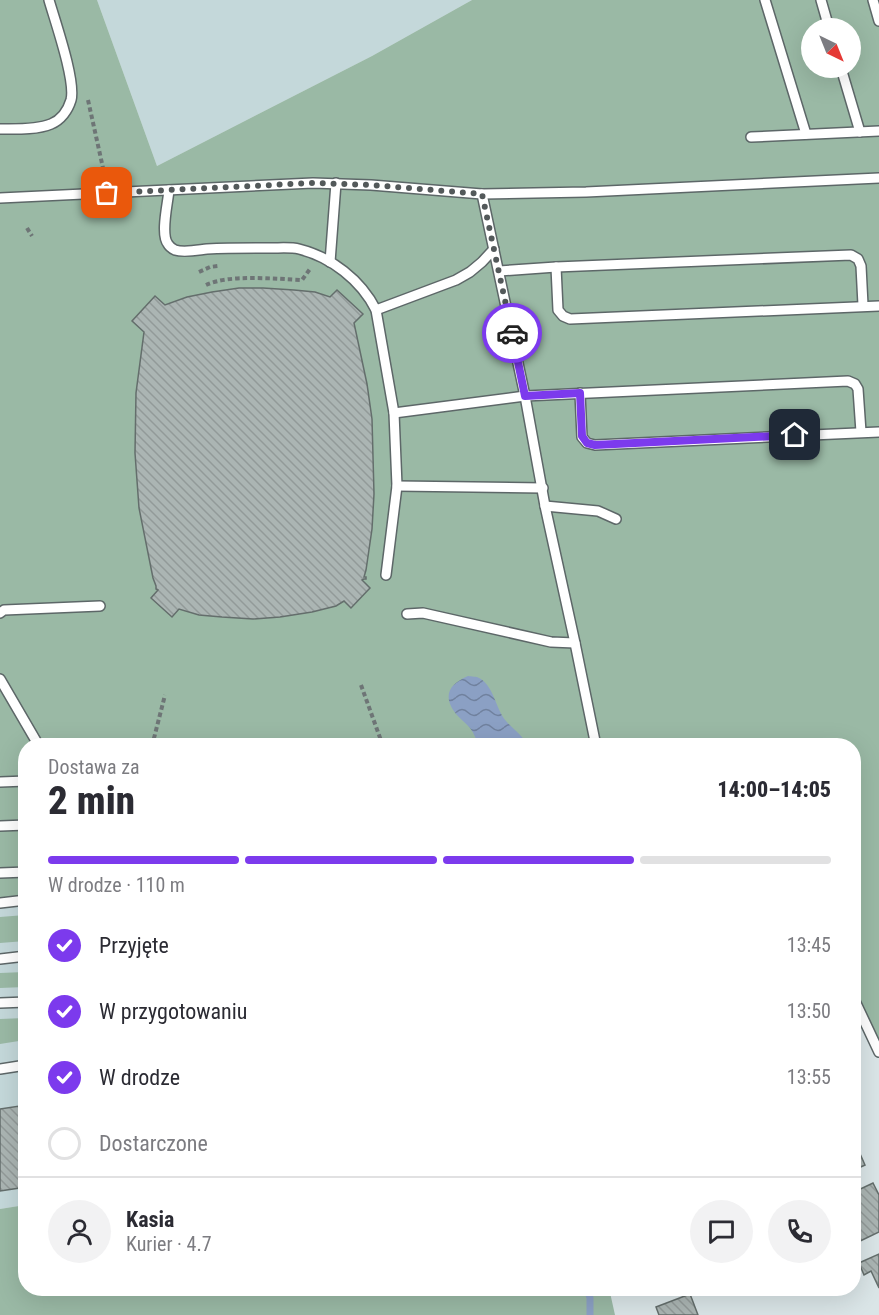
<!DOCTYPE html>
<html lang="pl">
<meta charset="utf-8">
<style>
body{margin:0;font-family:"Roboto Condensed",sans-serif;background:#f2f2f3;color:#2b2b33;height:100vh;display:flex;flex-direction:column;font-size:22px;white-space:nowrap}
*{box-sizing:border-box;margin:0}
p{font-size:20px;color:#7c7c81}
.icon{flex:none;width:33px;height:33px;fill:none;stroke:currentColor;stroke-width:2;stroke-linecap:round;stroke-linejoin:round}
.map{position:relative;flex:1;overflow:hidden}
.panel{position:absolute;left:18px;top:738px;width:843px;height:558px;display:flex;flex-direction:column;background:#fff;border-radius:24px;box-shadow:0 6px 24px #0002}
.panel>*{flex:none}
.needle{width:39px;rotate:137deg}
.fabs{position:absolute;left:801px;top:18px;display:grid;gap:12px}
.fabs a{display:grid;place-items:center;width:60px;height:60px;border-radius:50%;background:#fff;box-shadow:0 6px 24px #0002;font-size:30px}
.pin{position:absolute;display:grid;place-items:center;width:51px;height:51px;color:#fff;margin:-26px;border-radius:12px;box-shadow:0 3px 9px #0006}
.courier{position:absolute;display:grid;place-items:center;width:60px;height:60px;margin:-30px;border:4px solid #7c3aed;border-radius:50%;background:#fff;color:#222;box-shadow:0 2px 8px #0007}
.head em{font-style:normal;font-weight:800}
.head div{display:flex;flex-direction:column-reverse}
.head{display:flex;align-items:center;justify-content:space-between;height:102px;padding:0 30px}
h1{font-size:39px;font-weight:800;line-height:45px}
.bar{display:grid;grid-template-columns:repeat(4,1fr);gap:9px 6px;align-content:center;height:72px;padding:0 30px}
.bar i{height:8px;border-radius:4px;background:#e1e1e2}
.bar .on{background:#7c3aed}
.bar p{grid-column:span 4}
.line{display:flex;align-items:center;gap:15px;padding:0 30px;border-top:2px solid #e1e1e2}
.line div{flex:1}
.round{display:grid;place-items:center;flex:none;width:63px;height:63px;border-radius:32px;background:#f2f2f3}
ol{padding:0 30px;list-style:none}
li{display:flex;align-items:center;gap:18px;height:66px}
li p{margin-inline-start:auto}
li .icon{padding:6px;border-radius:50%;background:#7c3aed;color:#fff;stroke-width:4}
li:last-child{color:#7c7c81}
li i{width:33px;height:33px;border:3px solid #e1e1e2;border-radius:50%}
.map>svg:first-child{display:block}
.built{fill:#c4d8da}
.green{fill:#9ab9a5;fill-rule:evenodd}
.water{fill:url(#water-waves)}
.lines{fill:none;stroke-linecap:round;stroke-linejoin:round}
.stream{stroke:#8ba0c4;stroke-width:7}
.building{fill:url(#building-back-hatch);stroke:#646e6c;stroke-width:1.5}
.service-casing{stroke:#5d6768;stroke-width:12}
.path{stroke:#6e7576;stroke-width:4;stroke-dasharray:4.5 3;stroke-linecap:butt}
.service{stroke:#fff;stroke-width:9}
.done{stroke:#53595a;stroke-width:6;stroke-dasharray:0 10.8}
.route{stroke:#7c3aed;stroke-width:8}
</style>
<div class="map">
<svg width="879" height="1315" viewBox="0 0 879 1315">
<defs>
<pattern id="water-waves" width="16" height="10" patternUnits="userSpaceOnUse" patternTransform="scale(1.5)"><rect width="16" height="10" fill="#8ba0c4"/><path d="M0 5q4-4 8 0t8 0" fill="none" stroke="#70819e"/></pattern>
<pattern id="building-back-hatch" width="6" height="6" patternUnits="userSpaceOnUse" patternTransform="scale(1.5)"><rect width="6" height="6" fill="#abb5b3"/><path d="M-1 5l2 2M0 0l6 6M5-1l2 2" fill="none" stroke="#929a99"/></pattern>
</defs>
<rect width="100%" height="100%" fill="#dae5e7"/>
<g class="built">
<polygon points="97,0 472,0 372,56 157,166"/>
<polygon points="0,690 26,746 25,1205 0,1209"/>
</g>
<g class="green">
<path d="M 0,0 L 97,0 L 157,166 L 372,56 L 472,0 L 879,0 L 879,1041 L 870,1022 L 854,1031 L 854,746 L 26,746 L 25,777 L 0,778 ZM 812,28 L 850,28 L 850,68 L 812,68 Z"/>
<polygon points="25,786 25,820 0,821 0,787"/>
<polygon points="25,830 25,867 0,868 0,831"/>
<polygon points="25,877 25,896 0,899 0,878"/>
<polygon points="25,915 25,941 0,943 0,917"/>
<polygon points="25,972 25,987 0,988 0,973"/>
<polygon points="25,1018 25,1040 0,1044 0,1019"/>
<polygon points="25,1205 26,1288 609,1288 615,1315 0,1315 0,1209"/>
</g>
<path class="water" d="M 468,676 C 468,676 477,677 477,677 C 494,684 495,708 506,721 C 513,729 522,735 528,745 L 479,745 C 476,740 474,733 470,728 C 466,723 460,719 456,714 C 442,696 449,684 468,676 Z"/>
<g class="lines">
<polyline class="stream" points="587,1288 590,1298 590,1315"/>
</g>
<g class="building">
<polygon points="239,288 263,288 294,290 315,292 330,297 337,290 363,314 354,323 367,384 372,419 374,494 372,529 366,570 364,577 366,577 366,579 364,579 362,580 370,588 351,608 344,601 336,606 312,612 280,617 253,619 222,617 199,615 179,609 172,617 151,598 158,590 156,589 156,586 153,578 139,508 135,453 136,393 144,332 132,321 155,296 165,305 187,297 212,292"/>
<polygon points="26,1105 26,1187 0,1191 0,1109"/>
<polygon points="854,1140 865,1165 854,1170"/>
<polygon points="873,1183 879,1195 879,1232 854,1244 854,1192"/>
<polygon points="879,1254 879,1288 871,1271 864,1275 859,1263"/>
<polygon points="690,1294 698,1315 659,1315 656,1307"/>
</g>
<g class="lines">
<g class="service-casing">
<g id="service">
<polyline points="765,0 806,134"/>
<polyline points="821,0 829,28"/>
<polyline points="873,0 879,21"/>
<polyline points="841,68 860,132"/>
<path d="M 0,129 C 15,129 37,130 51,124 C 61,120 68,110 71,100 C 76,81 55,21 49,0"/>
<polyline points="751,137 879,131"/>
<path d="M 169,190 C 168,203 160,234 168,244 C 169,246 173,249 175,250 C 184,253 198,250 207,249 C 229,248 250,248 271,248 C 280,248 291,247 299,249 C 331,257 361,280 376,310 L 394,413 L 397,486 L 386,575"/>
<polyline points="482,194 525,396 545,506 575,643 596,746"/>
<polyline points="0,198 313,183 371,185 482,194 586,192 879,178"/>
<polyline points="330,262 336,183"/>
<polyline points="556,267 558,310 563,316 570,319 879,306"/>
<polyline points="499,271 556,267 851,255 858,259 861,266 863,305"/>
<polyline points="376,310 456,280 470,272 482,262 494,249"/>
<polyline points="580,393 582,437 587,443 595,445 879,432"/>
<polyline points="394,413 525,396 848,381 855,384 858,389 861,432"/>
<polyline points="397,486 543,488"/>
<polyline points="545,506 598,511 616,519"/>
<polyline points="0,613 4,610 100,606"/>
<polyline points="407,614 423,613 551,642 575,643"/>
<polyline points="0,679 39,746"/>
<polyline points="0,782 26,781"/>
<polyline points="0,826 26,825"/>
<polyline points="0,873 26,872"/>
<polyline points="0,903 26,900"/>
<polyline points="0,959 26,956"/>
<polyline points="854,999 879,1052"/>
<polyline points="0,1003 26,1002"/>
<polyline points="0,1069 26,1065"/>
</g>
</g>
<g class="path">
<polyline points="88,100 105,177"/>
<polyline points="27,228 32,236"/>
<polyline points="199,272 210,267 218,266"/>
<path d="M 206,285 C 229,274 276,279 302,280 L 310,269"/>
<polyline points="361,685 383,746"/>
<polyline points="152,746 165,695"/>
</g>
<use href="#service" class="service"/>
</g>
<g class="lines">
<polyline class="done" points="107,193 313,183 371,185 482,194 512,333"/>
<polyline class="route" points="512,333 525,396 580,393 582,436 587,443 595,445 795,435"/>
</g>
</svg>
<div class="fabs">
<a><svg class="needle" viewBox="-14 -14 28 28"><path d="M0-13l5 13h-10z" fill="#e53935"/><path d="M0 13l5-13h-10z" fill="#7c7c81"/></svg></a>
</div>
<div class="pin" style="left:107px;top:193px;background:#ea580c"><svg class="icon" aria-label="bag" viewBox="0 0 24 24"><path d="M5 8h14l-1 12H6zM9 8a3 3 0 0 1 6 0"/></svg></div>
<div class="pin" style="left:795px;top:435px;background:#1f2937"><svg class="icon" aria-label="home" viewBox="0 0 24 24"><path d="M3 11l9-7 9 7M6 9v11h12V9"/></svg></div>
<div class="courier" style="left:512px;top:333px"><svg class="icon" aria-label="car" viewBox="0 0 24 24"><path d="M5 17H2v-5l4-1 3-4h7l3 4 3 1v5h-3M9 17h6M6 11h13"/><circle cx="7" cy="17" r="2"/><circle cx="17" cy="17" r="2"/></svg></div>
<section class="panel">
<div class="head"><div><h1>2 min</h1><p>Dostawa za</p></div><em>14:00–14:05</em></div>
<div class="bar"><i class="on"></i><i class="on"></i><i class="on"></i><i></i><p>W drodze · 110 m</p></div>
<ol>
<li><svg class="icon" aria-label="check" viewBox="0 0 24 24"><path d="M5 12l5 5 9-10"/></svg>Przyjęte<p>13:45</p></li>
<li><svg class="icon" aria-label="check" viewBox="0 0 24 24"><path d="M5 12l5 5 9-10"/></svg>W przygotowaniu<p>13:50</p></li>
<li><svg class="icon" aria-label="check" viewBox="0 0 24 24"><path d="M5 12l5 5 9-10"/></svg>W drodze<p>13:55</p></li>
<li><i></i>Dostarczone</li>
</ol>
<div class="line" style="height:108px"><a class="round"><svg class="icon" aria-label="person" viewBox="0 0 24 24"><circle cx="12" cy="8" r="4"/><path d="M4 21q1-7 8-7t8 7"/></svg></a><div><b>Kasia</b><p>Kurier · 4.7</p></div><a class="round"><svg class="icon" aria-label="chat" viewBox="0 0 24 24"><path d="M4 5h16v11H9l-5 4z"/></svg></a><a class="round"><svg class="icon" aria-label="phone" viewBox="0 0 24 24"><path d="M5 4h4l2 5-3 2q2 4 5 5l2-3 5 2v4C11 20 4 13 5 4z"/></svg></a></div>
</section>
</div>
